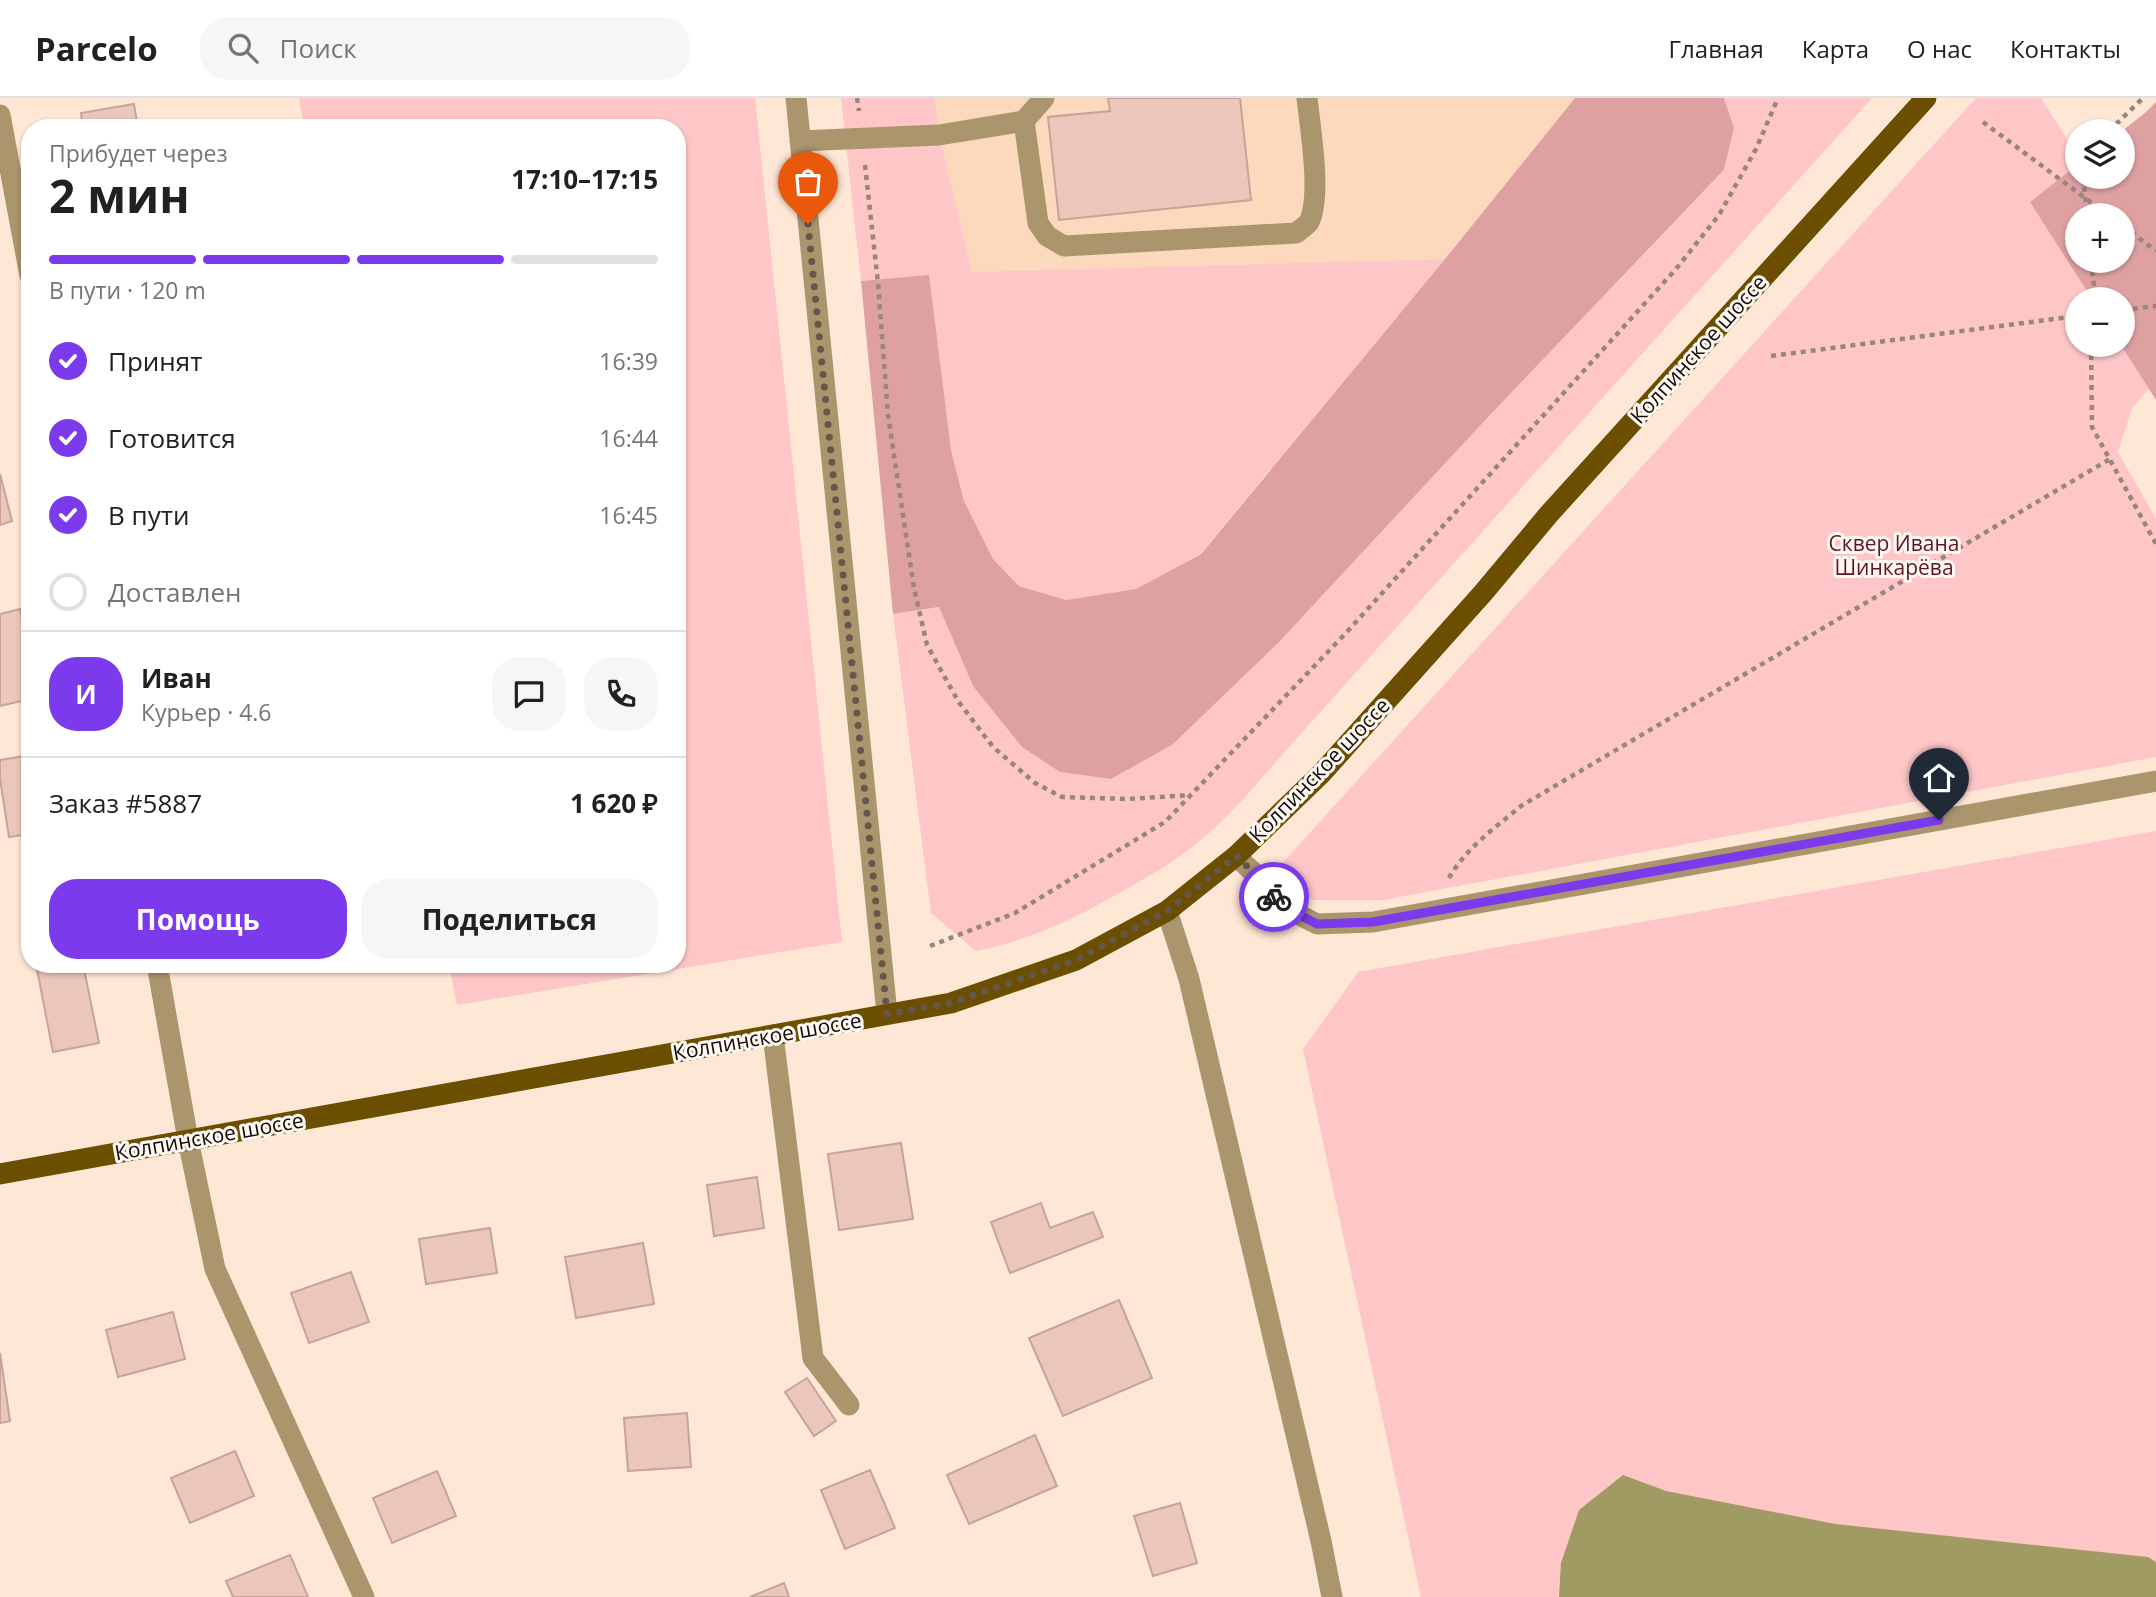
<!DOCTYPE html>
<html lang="ru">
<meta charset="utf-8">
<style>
body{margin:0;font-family:"Open Sans",sans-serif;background:#f6f6f6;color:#202124;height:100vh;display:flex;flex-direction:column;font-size:26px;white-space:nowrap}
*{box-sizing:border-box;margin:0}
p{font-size:23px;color:#757577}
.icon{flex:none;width:38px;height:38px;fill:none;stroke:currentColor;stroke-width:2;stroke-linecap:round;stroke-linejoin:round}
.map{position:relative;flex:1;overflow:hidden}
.sheet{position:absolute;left:21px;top:21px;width:665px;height:854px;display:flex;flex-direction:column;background:#fff;border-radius:28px;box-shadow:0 2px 5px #0004}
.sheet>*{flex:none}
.tools{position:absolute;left:2065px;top:21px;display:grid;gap:14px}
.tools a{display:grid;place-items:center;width:70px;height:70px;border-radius:50%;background:#fff;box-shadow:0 2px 5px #0004;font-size:35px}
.pin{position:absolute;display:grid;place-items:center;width:60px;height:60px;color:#fff;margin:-72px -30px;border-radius:50% 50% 50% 0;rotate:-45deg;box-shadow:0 0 7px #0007}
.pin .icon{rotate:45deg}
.courier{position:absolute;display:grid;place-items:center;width:70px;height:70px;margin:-35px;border:5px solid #7c3aed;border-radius:50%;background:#fff;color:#222;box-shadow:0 2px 9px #0007}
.overview em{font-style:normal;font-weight:700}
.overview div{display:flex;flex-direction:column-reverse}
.overview{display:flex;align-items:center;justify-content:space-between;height:119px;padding:0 28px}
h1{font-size:46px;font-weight:700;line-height:52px}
.bar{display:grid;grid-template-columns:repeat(4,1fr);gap:10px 7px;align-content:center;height:84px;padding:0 28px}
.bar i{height:9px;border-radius:5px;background:#e0e0e0}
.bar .selected{background:#7c3aed}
.bar p{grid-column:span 4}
.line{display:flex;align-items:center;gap:18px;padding:0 28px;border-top:2px solid #e0e0e0}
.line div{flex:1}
.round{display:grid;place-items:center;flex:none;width:74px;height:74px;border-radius:28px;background:#f6f6f6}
ol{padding:0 28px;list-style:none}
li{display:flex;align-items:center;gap:21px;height:77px}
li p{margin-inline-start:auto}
li .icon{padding:7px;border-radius:50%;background:#7c3aed;color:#fff;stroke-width:4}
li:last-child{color:#757577}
li i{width:38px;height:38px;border:4px solid #e0e0e0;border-radius:50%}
.button{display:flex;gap:14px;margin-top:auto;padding:14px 28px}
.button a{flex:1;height:80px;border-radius:28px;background:#7c3aed;color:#fff;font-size:28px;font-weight:700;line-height:80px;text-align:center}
.button a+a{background:#f6f6f6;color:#202124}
header{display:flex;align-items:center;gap:42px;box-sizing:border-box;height:98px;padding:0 35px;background:#fff;border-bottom:2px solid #e0e0e0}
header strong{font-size:33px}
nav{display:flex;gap:38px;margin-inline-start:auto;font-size:24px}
.search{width:490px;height:63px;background:#f6f6f6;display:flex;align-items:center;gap:18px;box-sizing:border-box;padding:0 24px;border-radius:28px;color:#757577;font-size:26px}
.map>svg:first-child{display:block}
.built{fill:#fcd8bc}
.green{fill:#fec6c7;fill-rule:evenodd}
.forest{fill:#dfa0a2;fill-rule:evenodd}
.water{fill:#9f9b63}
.building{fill:#ebc7bb;stroke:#c7a398;stroke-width:2}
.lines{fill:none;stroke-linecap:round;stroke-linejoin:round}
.path{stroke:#978679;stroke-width:4.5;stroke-dasharray:5 5;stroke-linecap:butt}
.minor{stroke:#ab956d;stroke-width:21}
.major{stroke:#6c4e00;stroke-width:21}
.done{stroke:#66574c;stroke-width:7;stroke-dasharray:0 12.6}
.route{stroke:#7c3aed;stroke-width:9}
.labels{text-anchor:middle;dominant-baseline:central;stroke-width:6;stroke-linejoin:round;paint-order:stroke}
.street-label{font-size:21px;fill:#130903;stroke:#fef8f4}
.park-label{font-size:21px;fill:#601620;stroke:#fef8f4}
</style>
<header>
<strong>Parcelo</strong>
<div class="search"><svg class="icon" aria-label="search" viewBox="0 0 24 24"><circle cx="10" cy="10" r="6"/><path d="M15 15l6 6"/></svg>Поиск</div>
<nav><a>Главная</a><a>Карта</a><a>О нас</a><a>Контакты</a></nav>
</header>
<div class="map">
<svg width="2156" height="1499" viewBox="0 0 2156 1499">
<rect width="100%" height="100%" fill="#ffe7d5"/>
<polygon class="built" points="935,0 1575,0 1445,161 972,174 954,158"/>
<g class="green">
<polygon points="299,0 755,0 842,844 457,907 449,866 677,866 677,30 304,30"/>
<polygon points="841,0 935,0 939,37 972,174 1445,161 1200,456 1136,491 1066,502 1019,488 993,461 964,403 951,352 928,178 861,183"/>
<path d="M 1724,0 L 1872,0 L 1288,650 C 1259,683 1230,719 1196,746 C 1172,765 1145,781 1119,795 C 1074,821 1028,843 976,853 L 931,815 L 893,516 L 939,509 L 973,588 L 1060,674 L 1111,681 L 1172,647 L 1724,73 L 1734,30 Z"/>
<path d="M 1976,0 L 2041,0 L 2077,57 L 2077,163 L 2123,163 L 2156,283 L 2132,310 L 2118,354 L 2156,421 L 2156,659 L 1383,802 L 1313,802 L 1277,771 ZM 2077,201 L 2123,201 L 2123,247 L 2077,247 Z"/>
<polygon points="2156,733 2156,1499 1421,1499 1303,951 1358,874"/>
</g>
<g class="forest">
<polygon points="1575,0 1724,0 1734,30 1724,72 1488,319 1278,545 1172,647 1111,681 1060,674 1022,649 973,588 939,509 893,516 861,183 929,177 951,352 964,403 993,461 1019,488 1066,502 1136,491 1201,456 1445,161"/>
<path d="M 2156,4 L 2156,302 L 2121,247 L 2123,247 L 2123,201 L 2092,201 L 2030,104 L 2077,67 L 2077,79 L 2123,79 L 2122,33 L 2146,14 ZM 2077,117 L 2123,117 L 2123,163 L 2077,163 Z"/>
</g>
<polygon class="water" points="1623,1377 1666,1393 1835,1426 2148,1459 2156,1464 2156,1499 1559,1499 1561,1465 1579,1412"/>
<g class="building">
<polygon points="1108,0 1240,0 1251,102 1059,122 1048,19 1110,13"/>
<polygon points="134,6 138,30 83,30 81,15"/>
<polygon points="0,376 12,423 0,427"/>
<polygon points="20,511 30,550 30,601 0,608 0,516"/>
<polygon points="30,657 30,736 9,739 0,681 0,662"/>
<polygon points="36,866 83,866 99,945 53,954"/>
<polygon points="901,1045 913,1121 839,1132 828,1056"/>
<polygon points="757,1079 764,1130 714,1138 707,1087"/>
<polygon points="1041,1105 1050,1130 1093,1114 1103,1139 1010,1175 991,1124"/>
<polygon points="490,1130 497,1175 426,1186 419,1141"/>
<polygon points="643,1145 654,1206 576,1220 565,1159"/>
<polygon points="351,1174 369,1224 309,1245 291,1195"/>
<polygon points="1119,1202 1152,1280 1063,1318 1029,1240"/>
<polygon points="173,1214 185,1261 118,1279 106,1232"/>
<polygon points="0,1255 10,1323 0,1325"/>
<polygon points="807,1280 836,1323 814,1338 785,1294"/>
<polygon points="687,1315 691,1369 628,1373 624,1320"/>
<polygon points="1035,1337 1057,1388 969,1426 947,1377"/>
<polygon points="235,1353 254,1398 190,1425 171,1380"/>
<polygon points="870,1372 895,1430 845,1451 821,1392"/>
<polygon points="437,1373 456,1418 392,1445 373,1400"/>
<polygon points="1180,1405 1197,1465 1153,1478 1134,1418"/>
<polygon points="290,1457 308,1499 233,1499 226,1483"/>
<polygon points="784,1485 789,1499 750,1499"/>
</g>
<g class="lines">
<g class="path">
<polyline points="857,0 859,13"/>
<polyline points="1983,24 2108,117"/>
<polyline points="2109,33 2143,0"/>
<polyline points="865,67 878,185 888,317 914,490 927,547 958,603 993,649 1035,685 1062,699 1128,701 1191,697"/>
<polyline points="2083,79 2087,117"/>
<polyline points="2123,128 2156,153"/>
<polyline points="2091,163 2094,188 2092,201"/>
<polyline points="2123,212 2156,208"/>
<polyline points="2091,247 2092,329 2156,446"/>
<polyline points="1771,258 2077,218"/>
<path d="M 1449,780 C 1465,751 1496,729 1521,708 L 2110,361"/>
<polyline points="930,848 1015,815 1165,724 1345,536 1676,171 1719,117 1756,51 1778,0"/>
</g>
<g class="minor">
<polyline points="796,0 887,916"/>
<polyline points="0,17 30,178"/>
<polyline points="1024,23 1044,0"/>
<path d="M 800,43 L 939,37 L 1024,23 L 1038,125 L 1047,138 L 1064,148 L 1296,135 C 1301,131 1306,128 1309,124 C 1322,98 1310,29 1307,0"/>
<polyline points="1236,758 1255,776 1282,808 1317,826 1373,824 2156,683"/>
<polyline points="1167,813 1189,881 1321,1443 1332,1499"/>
<polyline points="157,866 188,1042 215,1171 364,1499"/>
<polyline points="773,937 813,1260 849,1307"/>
</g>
<polyline class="major" points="0,1076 951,905 1076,862 1167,813 1236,758 1321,676 1483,495 1549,416 1926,0"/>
</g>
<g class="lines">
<polyline class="done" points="808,126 887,916 951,905 1076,862 1167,813 1236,758 1255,776 1274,799"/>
<polyline class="route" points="1274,799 1282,808 1317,826 1373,824 1939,722"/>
</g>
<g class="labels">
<g class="street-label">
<text transform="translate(1698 251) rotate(-48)">Колпинское шоссе</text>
<text transform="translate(1319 672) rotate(-46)">Колпинское шоссе</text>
<text transform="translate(767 938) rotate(-10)">Колпинское шоссе</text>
<text transform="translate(209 1038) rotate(-10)">Колпинское шоссе</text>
</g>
<g class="park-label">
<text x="1894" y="445">Сквер Ивана<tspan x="1894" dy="24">Шинкарёва</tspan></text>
</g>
</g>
</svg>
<div class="tools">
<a><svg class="icon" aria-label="layers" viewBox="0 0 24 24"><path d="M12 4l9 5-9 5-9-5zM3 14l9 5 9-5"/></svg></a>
<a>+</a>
<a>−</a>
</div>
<div class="pin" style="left:808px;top:126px;background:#ea580c"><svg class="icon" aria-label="bag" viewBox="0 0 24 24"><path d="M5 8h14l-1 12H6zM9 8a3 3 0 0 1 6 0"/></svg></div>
<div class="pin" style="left:1939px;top:722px;background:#1f2937"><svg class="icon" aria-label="home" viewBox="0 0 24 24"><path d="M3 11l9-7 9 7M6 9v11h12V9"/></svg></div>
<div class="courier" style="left:1274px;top:799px"><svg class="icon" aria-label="bike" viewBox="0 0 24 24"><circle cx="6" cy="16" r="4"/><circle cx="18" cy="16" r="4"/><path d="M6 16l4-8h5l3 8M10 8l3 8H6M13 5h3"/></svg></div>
<section class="sheet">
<div class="overview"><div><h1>2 мин</h1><p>Прибудет через</p></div><em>17:10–17:15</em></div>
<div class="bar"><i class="selected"></i><i class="selected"></i><i class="selected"></i><i></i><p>В пути · 120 m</p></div>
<ol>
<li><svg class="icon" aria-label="check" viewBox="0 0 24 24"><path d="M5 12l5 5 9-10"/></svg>Принят<p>16:39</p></li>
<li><svg class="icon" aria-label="check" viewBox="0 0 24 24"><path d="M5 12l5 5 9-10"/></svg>Готовится<p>16:44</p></li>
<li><svg class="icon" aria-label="check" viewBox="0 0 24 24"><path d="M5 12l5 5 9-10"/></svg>В пути<p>16:45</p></li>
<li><i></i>Доставлен</li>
</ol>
<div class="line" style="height:126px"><b class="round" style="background:#7c3aed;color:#fff">И</b><div><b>Иван</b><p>Курьер · 4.6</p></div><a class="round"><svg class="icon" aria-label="chat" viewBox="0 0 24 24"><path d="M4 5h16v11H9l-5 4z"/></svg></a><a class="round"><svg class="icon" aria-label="phone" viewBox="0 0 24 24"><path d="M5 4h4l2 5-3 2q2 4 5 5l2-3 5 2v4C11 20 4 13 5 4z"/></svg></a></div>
<div class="line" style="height:91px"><div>Заказ #5887</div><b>1 620 ₽</b></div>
<div class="button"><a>Помощь</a><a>Поделиться</a></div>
</section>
</div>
